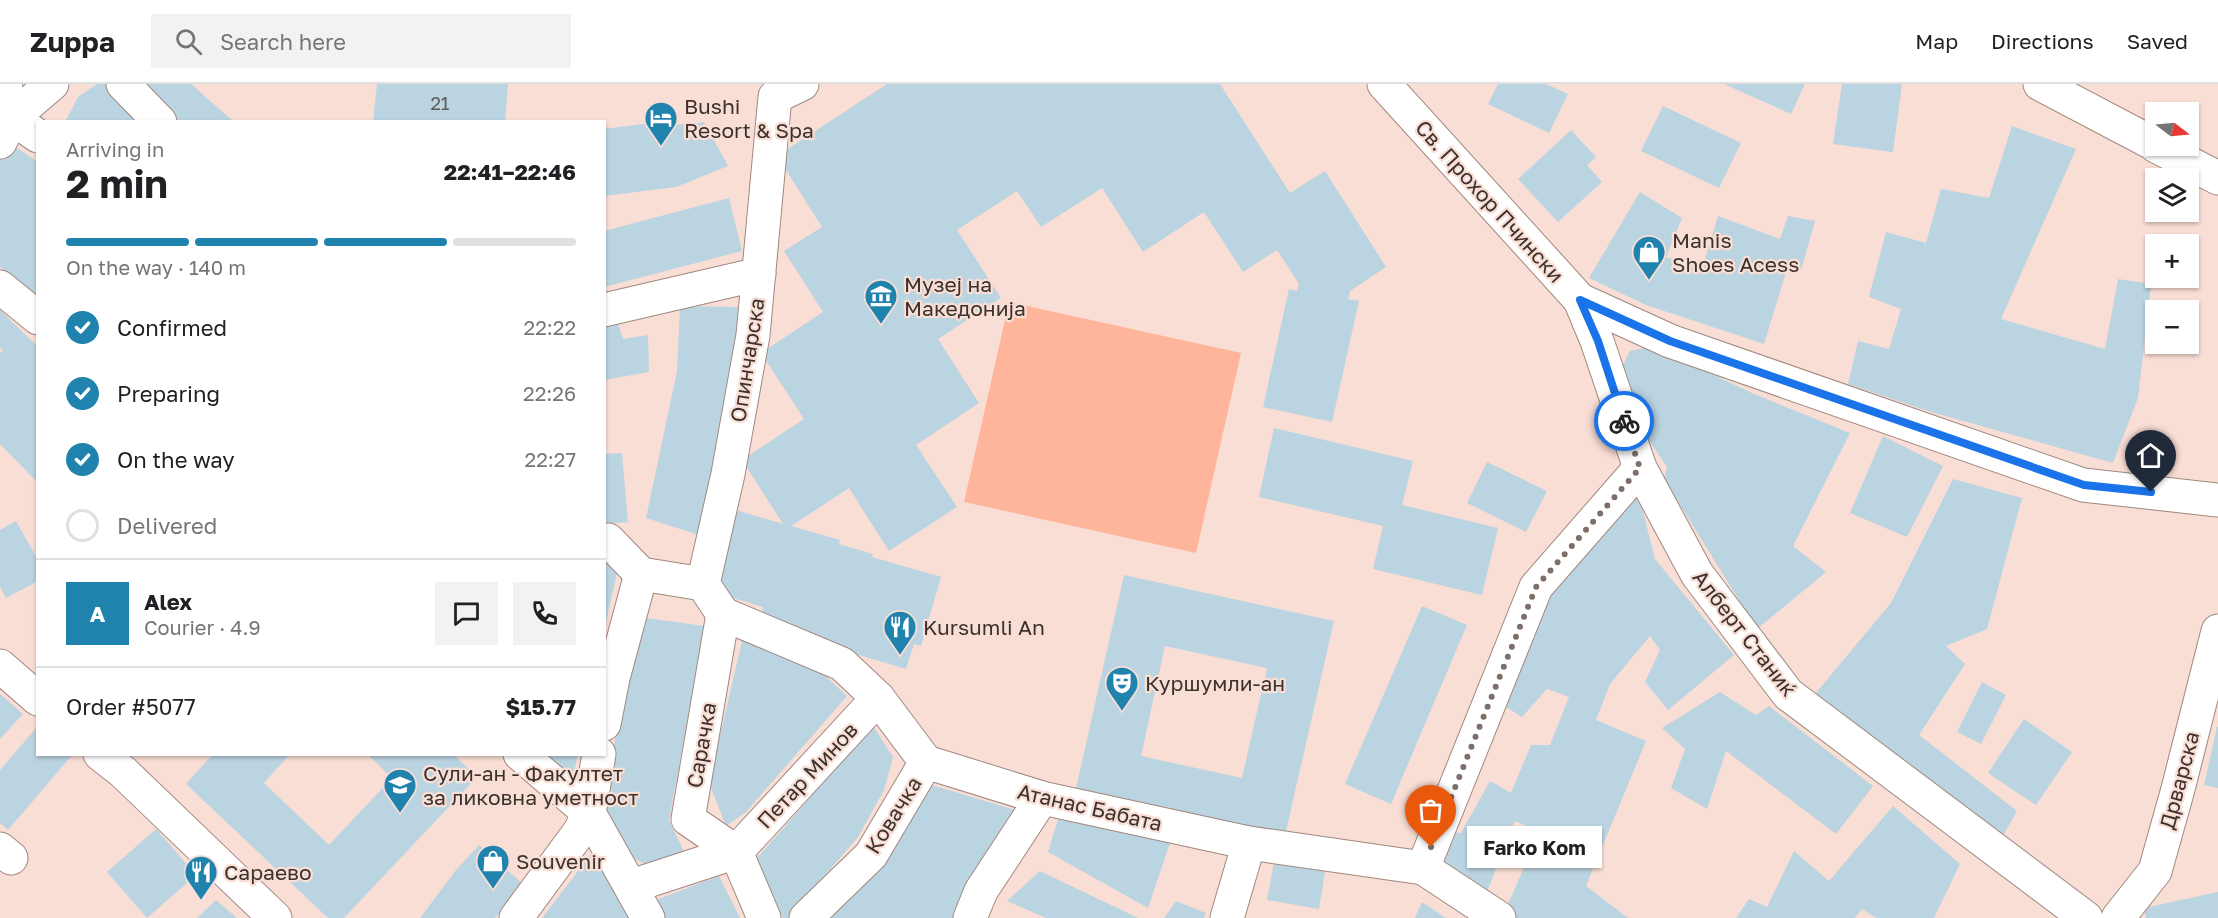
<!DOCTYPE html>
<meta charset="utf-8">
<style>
body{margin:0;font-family:"Golos Text",sans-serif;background:#f2f2f2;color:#202124;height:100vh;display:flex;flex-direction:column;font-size:22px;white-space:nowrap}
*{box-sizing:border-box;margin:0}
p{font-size:20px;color:#757577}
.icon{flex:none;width:33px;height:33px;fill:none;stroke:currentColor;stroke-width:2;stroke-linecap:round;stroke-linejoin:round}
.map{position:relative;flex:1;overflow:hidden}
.drawer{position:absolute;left:36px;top:36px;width:570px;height:636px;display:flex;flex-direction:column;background:#fff;border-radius:0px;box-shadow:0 2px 4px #0004}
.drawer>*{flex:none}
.needle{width:39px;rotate:106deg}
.controls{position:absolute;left:2145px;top:18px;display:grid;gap:12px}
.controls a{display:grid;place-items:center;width:54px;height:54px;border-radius:0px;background:#fff;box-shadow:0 2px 4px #0004;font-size:30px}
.pin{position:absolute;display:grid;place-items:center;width:51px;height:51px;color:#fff;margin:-62px -26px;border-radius:50% 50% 50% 0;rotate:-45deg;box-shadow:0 0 6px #0007}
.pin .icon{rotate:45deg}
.courier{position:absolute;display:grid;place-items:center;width:60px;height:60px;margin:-30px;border:4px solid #1a73e8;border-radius:50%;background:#fff;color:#222;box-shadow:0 2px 8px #0007}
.bubble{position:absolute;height:42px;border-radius:0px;background:#fff;box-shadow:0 2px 4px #0004;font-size:20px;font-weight:700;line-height:42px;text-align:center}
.summary em{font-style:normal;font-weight:700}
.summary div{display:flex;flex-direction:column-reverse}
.summary{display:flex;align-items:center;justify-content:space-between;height:102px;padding:0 30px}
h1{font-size:39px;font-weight:700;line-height:45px}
.bar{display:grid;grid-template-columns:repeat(4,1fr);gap:9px 6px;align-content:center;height:72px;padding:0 30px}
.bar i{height:8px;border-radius:4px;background:#e0e0e0}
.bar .on{background:#2083ae}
.bar p{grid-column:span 4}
.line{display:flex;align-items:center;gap:15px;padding:0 30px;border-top:2px solid #e0e0e0}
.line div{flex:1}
.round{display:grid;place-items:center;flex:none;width:63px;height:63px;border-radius:0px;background:#f2f2f2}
ol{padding:0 30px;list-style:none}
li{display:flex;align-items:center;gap:18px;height:66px}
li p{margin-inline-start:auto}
li .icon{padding:6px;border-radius:50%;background:#2083ae;color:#fff;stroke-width:4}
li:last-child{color:#757577}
li i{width:33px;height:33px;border:3px solid #e0e0e0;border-radius:50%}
header{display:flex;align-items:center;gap:36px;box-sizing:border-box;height:84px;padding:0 30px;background:#fff;border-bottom:2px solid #e0e0e0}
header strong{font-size:28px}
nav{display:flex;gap:33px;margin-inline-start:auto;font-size:21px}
.search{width:420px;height:54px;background:#f2f2f2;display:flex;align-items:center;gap:15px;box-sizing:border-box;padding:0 21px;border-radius:0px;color:#757577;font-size:22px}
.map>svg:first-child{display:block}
.green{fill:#ffb59b}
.building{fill:#bbd4e1;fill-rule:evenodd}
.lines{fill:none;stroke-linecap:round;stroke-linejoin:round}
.street-casing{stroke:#a0887f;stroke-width:35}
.street{stroke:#fff;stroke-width:33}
.done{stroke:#7e6e68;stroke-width:6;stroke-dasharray:0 10.8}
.route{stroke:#1a73e8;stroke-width:8}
.labels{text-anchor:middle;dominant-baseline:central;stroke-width:4.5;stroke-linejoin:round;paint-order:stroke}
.number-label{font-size:18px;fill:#5b5a5a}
.poi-label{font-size:21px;fill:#3b312d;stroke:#f9ded5;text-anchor:start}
.street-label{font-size:21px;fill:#3b312d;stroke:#f9ded5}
</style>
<header>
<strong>Zuppa</strong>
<div class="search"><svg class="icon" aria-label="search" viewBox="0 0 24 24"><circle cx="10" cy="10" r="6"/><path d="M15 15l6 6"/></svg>Search here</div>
<nav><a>Map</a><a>Directions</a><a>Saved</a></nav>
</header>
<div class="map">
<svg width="2218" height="834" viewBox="0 0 2218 834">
<rect width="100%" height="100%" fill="#f9ded5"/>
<polygon class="green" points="1009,218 1241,269 1196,469 964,418"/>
<g class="building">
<polygon points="97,0 114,0 147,38 65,38 78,13"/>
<polygon points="137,0 191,0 234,38 172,38"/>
<polygon points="377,0 508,0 505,38 373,38"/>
<polygon points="887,0 1220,0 1290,109 1325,87 1386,183 1350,207 1348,215 1359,217 1332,338 1263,323 1289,205 1297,207 1299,200 1277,166 1243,188 1204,128 1143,168 1102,104 1041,143 1017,107 957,146 1001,214 938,255 979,319 916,361 957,423 889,467 849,404 791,442 840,456 839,460 873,470 872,473 941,493 921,562 914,560 906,585 758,541 763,523 713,508 736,426 783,440 742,376 804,335 761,269 823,228 784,167 822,143 777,72"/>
<polygon points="1498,0 1546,0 1568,10 1549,49 1488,20"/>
<polygon points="1724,0 1805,0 1791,30"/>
<polygon points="1842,0 1902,0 1893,68 1833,60"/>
<polygon points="1663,22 1741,59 1719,104 1641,67"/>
<polygon points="666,37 668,42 704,38 728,82 676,103 604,112 604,45"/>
<polygon points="2012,42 2076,65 2001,235 2105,265 2118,195 2151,200 2138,314 2113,379 1931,328 1848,300 1858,257 1889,265 1901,225 1869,213 1886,148 1926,159 1941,105 1989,114"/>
<polygon points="1571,46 1596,73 1587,81 1602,98 1558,138 1518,95"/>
<polygon points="8,58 38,78 38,216 0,183 0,72"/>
<polygon points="1640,108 1682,134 1666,173 1702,185 1718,132 1780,155 1788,132 1815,137 1801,186 1788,182 1764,260 1646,221 1589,194"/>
<polygon points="729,114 742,167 604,203 604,147"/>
<polygon points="680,222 738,223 735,279 699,451 646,434 677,287"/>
<polygon points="0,226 38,263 38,399 0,360 0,269 3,266 0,264"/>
<polygon points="616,233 623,255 648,251 649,288 604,296 604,236"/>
<polygon points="1653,262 1754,310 1850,349 1793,462 1826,488 1757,545 1664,395 1667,383 1628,324 1619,289 1630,267"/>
<polygon points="1274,344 1413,377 1402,421 1498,444 1482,511 1373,485 1383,442 1259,413"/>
<polygon points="1883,352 1943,382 1907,453 1850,429"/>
<polygon points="622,369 628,438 604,440 604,370"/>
<polygon points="1487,378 1547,407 1526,448 1467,419"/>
<polygon points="1953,395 2022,414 1987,545 1946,562 1965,580 1919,651 2017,727 1996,764 1815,610 1891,519"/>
<polygon points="1639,412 1655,475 1734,571 1668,626 1645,598 1660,566 1650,552 1610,600 1596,636 1646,657 1586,802 1628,834 1513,834 1504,830 1539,748 1515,737 1483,818 1435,771 1443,748 1461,749 1490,697 1511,709 1531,661 1550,661 1569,613 1547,605 1522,633 1495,616 1543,510 1626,420"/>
<polygon points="16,437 38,476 38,497 6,514 0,503 0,446"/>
<polygon points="604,477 619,480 605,542 604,542"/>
<path d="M 1124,491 L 1334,537 L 1283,760 L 1074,713 ZM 1165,562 L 1267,584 L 1242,694 L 1141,672 Z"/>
<polygon points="1422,522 1467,541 1391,720 1345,700"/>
<polygon points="646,534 705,542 669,736 684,768 649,783 626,769 610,740 605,715 623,609"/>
<polygon points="743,553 820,587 847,612 746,728 726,742 709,699"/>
<polygon points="1982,598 2006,611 1981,660 1957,648"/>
<polygon points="1720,608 1756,631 1769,622 1873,702 1836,750 1726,667 1707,725 1671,704 1685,665 1662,644"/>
<polygon points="0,610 23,630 0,655"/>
<polygon points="2024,635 2072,668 2036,721 1988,689"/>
<polygon points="38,642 38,670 73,670 8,746 0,739 0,686"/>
<polygon points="873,642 893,673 884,706 858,753 788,834 783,834 756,775"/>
<polygon points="2217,643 2218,643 2218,704 2204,701"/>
<polygon points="213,670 290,670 264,699 329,761 392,694 367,670 453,670 477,693 344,834 328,834 186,700"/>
<polygon points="546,670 578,670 573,693"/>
<polygon points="925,699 1015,726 953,834 831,834 880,782"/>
<polygon points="1893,722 1960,780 1934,834 1876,834 1862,825 1855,834 1736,834 1749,815 1767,823 1794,767 1829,797"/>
<polygon points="1059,732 1171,756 1148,824 1048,768"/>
<polygon points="156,745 196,791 147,834 107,788"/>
<polygon points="479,761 524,801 495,834 420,834 456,786"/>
<polygon points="595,765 635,834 542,834"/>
<polygon points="1275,772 1326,781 1319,825 1267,816"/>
<polygon points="1040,787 1138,834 1046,834 1007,817"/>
<polygon points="719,792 740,834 657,834 648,819"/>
<polygon points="2218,808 2218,834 2146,834 2144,824"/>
<polygon points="216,816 237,834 197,834"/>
<polygon points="1176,817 1206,829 1204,834 1164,834"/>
<polygon points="1422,818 1446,834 1415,834"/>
</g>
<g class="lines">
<g class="street-casing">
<g id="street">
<polyline points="5,0 12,34"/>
<polyline points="123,0 160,38"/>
<polyline points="1384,0 1580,216 1670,257 2083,401 2218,416"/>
<polyline points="2040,0 2156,61"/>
<polyline points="0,32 12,34 38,52"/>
<polyline points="0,58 12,34 52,0"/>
<polyline points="2156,62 2218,94"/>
<polyline points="0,203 38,234"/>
<polyline points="1580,216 1597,257 1640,384 1697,490 1788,610 2086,834"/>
<polyline points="604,226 759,190"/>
<polyline points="604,456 608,456 641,490 703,500"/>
<polyline points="723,530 842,580 878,614 926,678 1042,714 1249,759 1423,784 1499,834"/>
<polyline points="723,530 703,500 728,390 753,251 775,13 802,0"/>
<polyline points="723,530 688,735 736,768"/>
<polyline points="0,582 38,615"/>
<polyline points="604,640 613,594 641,490"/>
<polyline points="100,670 123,688 275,834"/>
<polyline points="520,670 589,729 648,834"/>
<polyline points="0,765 11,774"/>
<polyline points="736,768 764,834"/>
<polyline points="1423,784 1536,503 1640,384"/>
<polyline points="632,802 736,768 878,614"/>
<polyline points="516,834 580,747 589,729 599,670"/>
<polyline points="806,834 871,771 926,678"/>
<polyline points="970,834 981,807 1042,714"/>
<polyline points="1227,834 1249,759"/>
<polyline points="2118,834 2155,787 2178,705 2218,547"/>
</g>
</g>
<use href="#street" class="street"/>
</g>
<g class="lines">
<polyline class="done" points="1431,763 1536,503 1640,384 1624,337"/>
<polyline class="route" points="1624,337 1598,257 1580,216 1670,257 2084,401 2151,408"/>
</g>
<defs>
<g id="hotel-pin" transform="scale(1.725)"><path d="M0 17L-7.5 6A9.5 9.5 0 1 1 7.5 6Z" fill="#2083ae" stroke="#f9ded5"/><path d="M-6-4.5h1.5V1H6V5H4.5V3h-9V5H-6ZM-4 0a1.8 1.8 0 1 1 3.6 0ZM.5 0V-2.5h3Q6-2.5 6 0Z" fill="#fff"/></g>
<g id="shop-pin" transform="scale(1.725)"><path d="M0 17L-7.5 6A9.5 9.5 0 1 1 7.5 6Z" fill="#2083ae" stroke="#f9ded5"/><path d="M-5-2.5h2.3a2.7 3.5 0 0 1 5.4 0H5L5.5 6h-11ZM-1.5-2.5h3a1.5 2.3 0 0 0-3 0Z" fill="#fff"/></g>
<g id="museum-pin" transform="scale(1.725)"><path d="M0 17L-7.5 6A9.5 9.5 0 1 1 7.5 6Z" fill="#2083ae" stroke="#f9ded5"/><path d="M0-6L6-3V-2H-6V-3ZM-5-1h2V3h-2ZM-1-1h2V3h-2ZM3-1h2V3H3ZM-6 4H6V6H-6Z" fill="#fff"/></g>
<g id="restaurant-pin" transform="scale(1.725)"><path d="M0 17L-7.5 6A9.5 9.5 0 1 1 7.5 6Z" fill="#2083ae" stroke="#f9ded5"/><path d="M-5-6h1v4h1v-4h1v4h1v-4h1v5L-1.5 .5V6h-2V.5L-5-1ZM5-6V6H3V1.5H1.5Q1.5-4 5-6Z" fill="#fff"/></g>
<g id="theatre-pin" transform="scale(1.725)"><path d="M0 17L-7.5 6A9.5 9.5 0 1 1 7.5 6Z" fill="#2083ae" stroke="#f9ded5"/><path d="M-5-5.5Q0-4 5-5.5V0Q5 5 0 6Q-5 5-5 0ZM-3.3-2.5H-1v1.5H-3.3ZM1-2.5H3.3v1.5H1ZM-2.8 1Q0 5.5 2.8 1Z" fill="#fff"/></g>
<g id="university-pin" transform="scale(1.725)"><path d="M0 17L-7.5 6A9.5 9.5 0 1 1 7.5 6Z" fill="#2083ae" stroke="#f9ded5"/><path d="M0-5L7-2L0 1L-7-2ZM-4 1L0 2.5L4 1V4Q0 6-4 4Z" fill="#fff"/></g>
</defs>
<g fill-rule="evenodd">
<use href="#hotel-pin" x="661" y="34"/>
<use href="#shop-pin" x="1649" y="168"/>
<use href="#museum-pin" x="881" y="212"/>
<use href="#restaurant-pin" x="900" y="543"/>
<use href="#theatre-pin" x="1122" y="599"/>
<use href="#university-pin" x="400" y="701"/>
<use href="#shop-pin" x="493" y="777"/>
<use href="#restaurant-pin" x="201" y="788"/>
</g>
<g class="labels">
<g class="number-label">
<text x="440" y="19">21</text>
</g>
<g class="poi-label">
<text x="684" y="22">Bushi<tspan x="684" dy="24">Resort &amp; Spa</tspan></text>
<text x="1672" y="156">Manis<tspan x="1672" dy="24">Shoes Acess</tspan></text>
<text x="904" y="200">Музеј на<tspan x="904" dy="24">Македонија</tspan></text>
<text x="923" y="543">Kursumli An</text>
<text x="1145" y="599">Куршумли-ан</text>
<text x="423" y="689">Сули-ан - Факултет<tspan x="423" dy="24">за ликовна уметност</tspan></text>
<text x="516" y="777">Souvenir</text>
<text x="224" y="788">Сараево</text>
</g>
<g class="street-label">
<text transform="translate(1490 117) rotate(48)">Св. Прохор Пчински</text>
<text transform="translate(747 276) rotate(-81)">Опинчарска</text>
<text transform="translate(1745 549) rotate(52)">Алберт Станиќ</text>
<text transform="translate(701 661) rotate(-80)">Сарачка</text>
<text transform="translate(807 691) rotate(-47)">Петар Минов</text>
<text transform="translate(2179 696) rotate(-75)">Дрварска</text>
<text transform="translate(1090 723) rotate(13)">Атанас Бабата</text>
<text transform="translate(893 731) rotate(-58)">Ковачка</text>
</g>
</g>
</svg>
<div class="controls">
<a><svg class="needle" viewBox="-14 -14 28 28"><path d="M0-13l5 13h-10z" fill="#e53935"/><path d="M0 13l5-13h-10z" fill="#757577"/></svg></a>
<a><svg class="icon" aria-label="layers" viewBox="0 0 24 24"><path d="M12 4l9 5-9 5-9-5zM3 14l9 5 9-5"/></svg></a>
<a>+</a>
<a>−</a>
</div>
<div class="pin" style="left:1431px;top:763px;background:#ea580c"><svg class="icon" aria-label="bag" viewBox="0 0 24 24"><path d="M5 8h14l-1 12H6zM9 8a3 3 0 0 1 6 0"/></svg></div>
<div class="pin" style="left:2151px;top:408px;background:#1f2937"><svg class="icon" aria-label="home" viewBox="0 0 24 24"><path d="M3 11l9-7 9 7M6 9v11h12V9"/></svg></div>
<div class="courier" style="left:1624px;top:337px"><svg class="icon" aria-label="bike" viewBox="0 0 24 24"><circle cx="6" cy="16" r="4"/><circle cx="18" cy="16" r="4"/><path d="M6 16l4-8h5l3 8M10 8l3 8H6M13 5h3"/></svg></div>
<div class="bubble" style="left:1467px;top:742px;width:135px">Farko Kom</div>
<section class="drawer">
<div class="summary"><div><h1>2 min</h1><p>Arriving in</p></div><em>22:41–22:46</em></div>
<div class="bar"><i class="on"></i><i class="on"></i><i class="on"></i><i></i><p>On the way · 140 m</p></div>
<ol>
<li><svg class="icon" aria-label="check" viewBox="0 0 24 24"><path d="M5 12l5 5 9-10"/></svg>Confirmed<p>22:22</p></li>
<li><svg class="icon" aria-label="check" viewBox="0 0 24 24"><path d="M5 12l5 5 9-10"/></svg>Preparing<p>22:26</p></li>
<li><svg class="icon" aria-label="check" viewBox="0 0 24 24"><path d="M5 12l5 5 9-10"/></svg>On the way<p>22:27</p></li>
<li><i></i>Delivered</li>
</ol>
<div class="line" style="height:108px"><b class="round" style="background:#2083ae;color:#fff">A</b><div><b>Alex</b><p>Courier · 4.9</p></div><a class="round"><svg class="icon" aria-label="chat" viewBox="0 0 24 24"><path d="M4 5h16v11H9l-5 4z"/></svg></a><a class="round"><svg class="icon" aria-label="phone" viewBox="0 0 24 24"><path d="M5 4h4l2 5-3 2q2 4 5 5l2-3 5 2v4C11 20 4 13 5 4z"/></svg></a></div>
<div class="line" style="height:78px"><div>Order #5077</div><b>$15.77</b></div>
</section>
</div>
